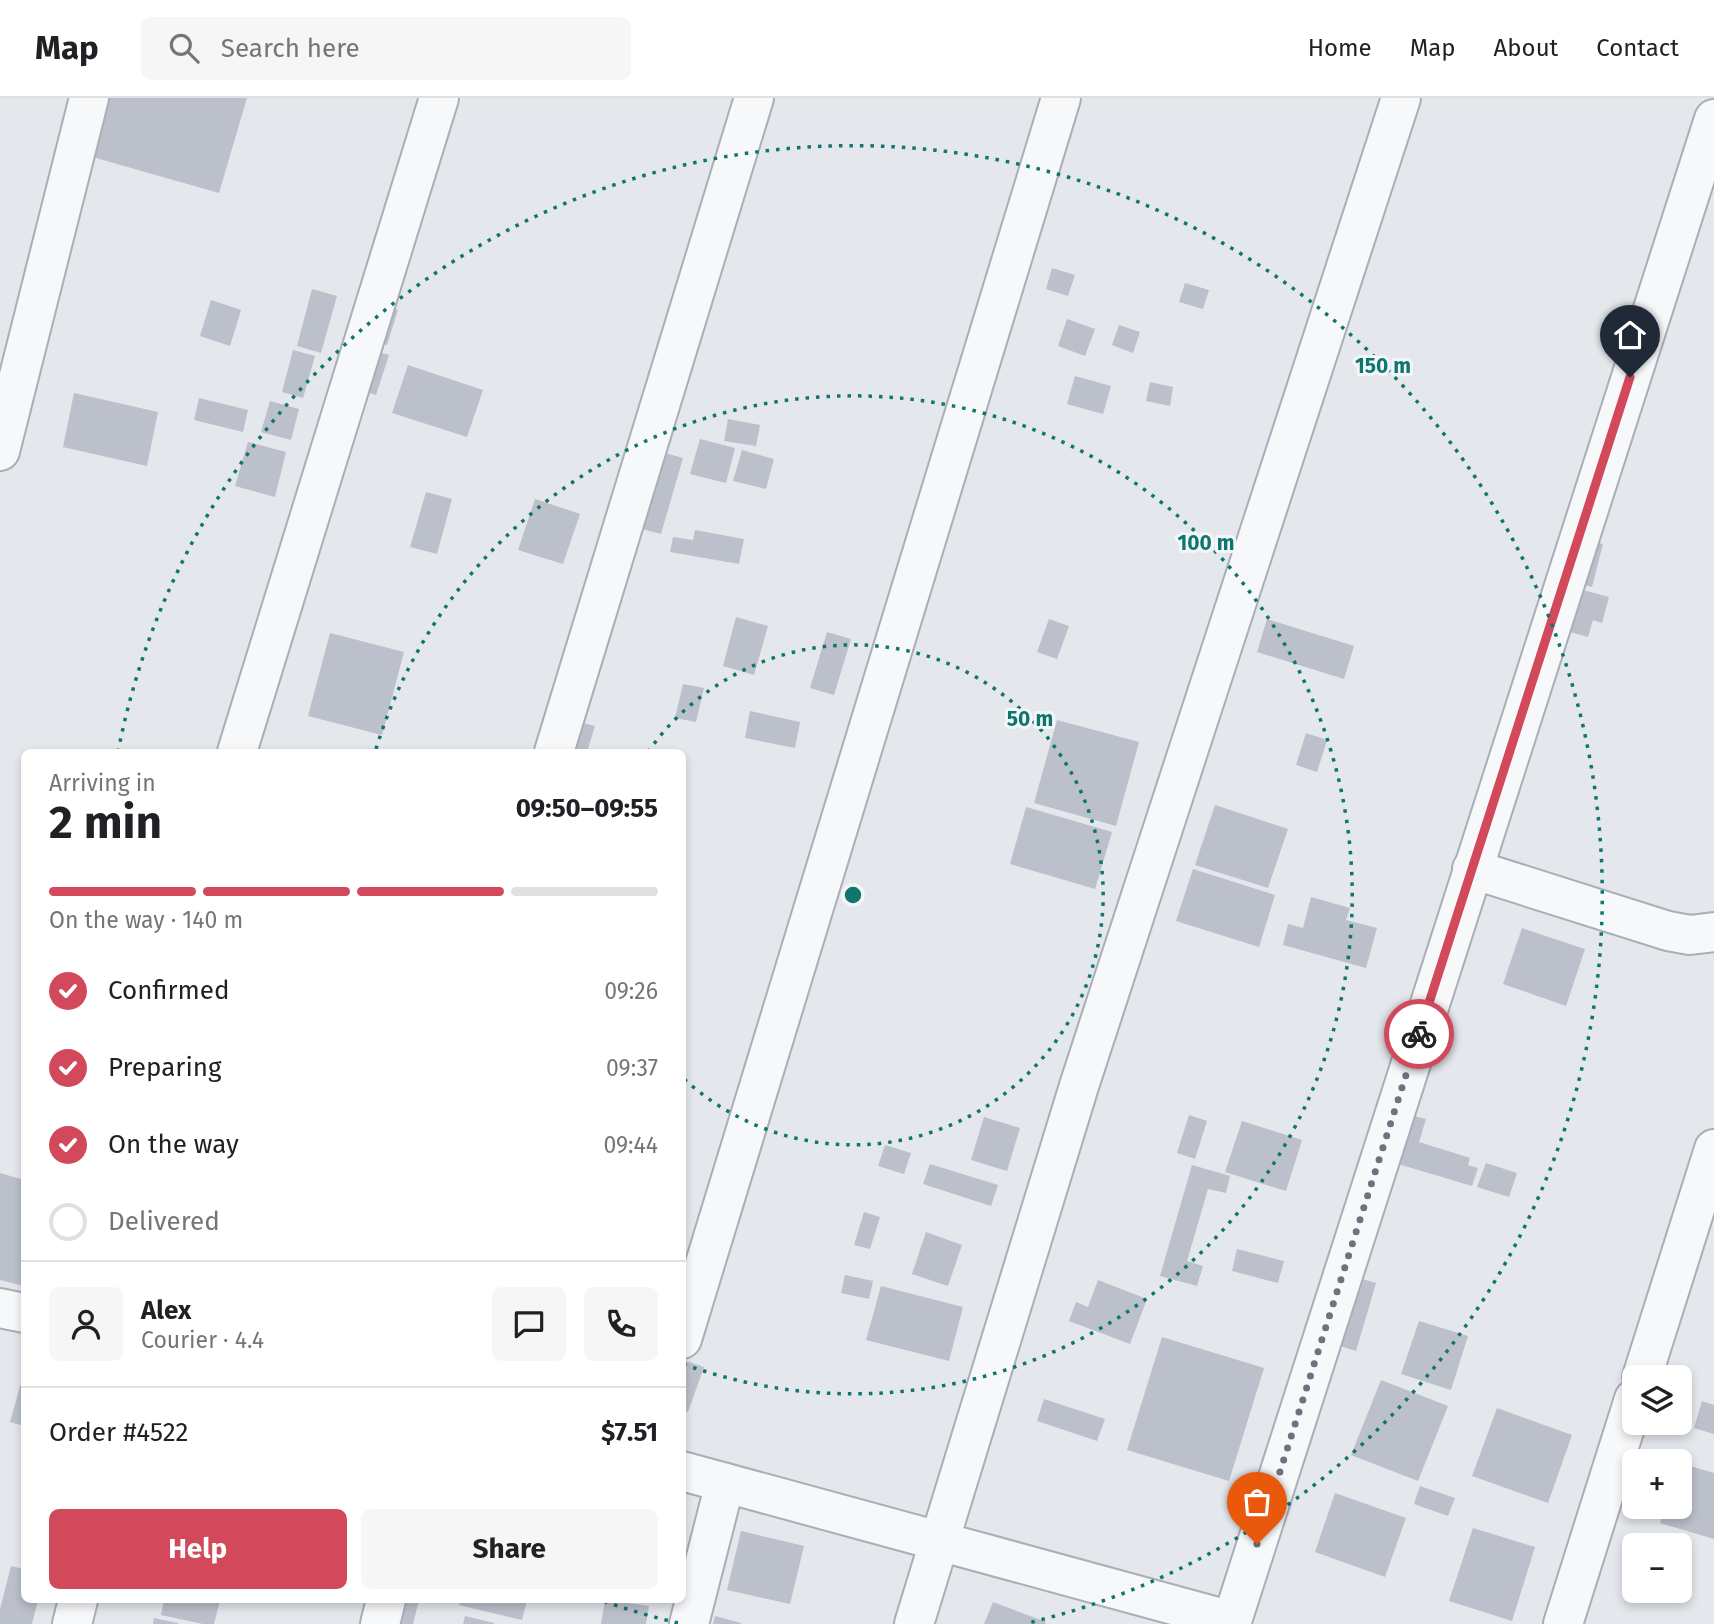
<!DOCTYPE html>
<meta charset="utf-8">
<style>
body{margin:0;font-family:"Fira Sans",sans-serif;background:#f6f6f6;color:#202124;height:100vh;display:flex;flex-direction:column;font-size:26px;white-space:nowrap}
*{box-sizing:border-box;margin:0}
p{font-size:23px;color:#757577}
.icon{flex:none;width:38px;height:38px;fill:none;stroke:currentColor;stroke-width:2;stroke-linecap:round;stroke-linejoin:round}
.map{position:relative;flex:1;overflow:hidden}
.panel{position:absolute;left:21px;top:651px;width:665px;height:854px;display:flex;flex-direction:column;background:#fff;border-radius:10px;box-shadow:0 4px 10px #0003}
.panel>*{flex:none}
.fabs{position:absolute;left:1622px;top:1267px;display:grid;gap:14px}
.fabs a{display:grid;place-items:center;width:70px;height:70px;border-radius:10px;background:#fff;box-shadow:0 4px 10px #0003;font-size:35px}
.pin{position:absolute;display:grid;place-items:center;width:60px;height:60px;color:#fff;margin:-72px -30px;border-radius:50% 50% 50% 0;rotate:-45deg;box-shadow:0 0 7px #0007}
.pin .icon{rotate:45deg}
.courier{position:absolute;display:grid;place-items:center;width:70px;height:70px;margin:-35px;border:5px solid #d1495b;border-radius:50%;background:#fff;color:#222;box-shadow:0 2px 9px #0007}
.summary em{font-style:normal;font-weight:700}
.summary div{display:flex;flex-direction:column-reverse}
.summary{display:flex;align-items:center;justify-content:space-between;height:119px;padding:0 28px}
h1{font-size:46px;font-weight:700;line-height:52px}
.bar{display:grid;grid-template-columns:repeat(4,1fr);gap:10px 7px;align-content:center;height:84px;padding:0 28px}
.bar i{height:9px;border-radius:5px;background:#e0e0e0}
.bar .selected{background:#d1495b}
.bar p{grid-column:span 4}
.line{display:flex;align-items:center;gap:18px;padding:0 28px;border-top:2px solid #e0e0e0}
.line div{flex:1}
.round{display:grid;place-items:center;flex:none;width:74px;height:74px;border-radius:10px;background:#f6f6f6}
ol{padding:0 28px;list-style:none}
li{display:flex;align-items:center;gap:21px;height:77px}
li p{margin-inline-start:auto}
li .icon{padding:7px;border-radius:50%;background:#d1495b;color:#fff;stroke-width:4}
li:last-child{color:#757577}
li i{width:38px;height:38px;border:4px solid #e0e0e0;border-radius:50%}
.primary-button{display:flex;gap:14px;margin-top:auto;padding:14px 28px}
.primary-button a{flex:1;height:80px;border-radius:10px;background:#d1495b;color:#fff;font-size:28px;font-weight:700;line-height:80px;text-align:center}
.primary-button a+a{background:#f6f6f6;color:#202124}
header{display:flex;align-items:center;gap:42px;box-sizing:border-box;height:98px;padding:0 35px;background:#fff;border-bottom:2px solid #e0e0e0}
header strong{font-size:33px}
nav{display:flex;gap:38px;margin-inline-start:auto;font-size:24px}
.search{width:490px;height:63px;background:#f6f6f6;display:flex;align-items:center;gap:18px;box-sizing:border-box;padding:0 24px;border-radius:10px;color:#757577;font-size:26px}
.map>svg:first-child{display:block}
.building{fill:#bbc0ca}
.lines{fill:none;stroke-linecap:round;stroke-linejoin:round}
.minor-casing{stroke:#a9aeb7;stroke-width:42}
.minor{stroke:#f7f8fa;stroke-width:38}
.done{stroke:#6c737f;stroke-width:7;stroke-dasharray:0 12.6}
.route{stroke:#d1495b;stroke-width:9}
.ring{fill:none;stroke:#0f766e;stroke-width:3.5;stroke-dasharray:3.5 7}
.centre{fill:#0f766e;stroke:#f4f6f9;stroke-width:3.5}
.ring-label{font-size:21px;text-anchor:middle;font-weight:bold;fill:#0f766e;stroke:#f4f6f9;stroke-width:6;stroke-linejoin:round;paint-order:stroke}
</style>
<header>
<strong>Map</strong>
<div class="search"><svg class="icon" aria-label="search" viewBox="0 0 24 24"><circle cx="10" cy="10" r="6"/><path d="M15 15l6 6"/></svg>Search here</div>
<nav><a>Home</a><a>Map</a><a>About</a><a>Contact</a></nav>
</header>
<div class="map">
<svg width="1714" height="1526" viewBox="0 0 1714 1526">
<rect width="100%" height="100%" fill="#e4e7ec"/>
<g class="building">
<polygon points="98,0 247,0 219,95 82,56"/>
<polygon points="1052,170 1075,177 1068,198 1046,191"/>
<polygon points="1185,185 1209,192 1203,211 1179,204"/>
<polygon points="312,191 337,198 321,255 297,248"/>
<polygon points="211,202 241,212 230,248 200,238"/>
<polygon points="384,207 398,212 387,247 372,243"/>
<polygon points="1067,221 1095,231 1085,258 1058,248"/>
<polygon points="1119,227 1140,234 1133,255 1112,247"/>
<polygon points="293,252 315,258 303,300 282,294"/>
<polygon points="372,252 389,257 376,297 359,292"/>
<polygon points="408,267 483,292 467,339 392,315"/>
<polygon points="1075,278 1111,288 1103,316 1067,306"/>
<polygon points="1150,284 1173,289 1170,308 1146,303"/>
<polygon points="74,295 158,314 147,368 63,349"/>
<polygon points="199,300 248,312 243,334 194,322"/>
<polygon points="270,303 299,311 291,342 261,334"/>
<polygon points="728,321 760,327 756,348 724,343"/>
<polygon points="700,341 735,350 726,385 690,376"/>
<polygon points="248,344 286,354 275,399 235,388"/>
<polygon points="742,352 774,361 766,391 733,383"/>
<polygon points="665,355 683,360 661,436 642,431"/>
<polygon points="426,394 452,401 437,456 410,449"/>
<polygon points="535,401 580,416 563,466 518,452"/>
<polygon points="695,432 744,441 739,466 670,454 673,439 693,442"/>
<polygon points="1586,442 1603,446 1592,489 1575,485"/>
<polygon points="1576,490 1609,499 1602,525 1593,522 1588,539 1563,532"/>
<polygon points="736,519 768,528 754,577 723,568"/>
<polygon points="1049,521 1069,528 1057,561 1037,554"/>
<polygon points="1267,521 1354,548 1344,581 1257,554"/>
<polygon points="827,534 851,541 834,597 810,590"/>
<polygon points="330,535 404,554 382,637 308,618"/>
<polygon points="683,586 704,590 696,624 675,620"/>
<polygon points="750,613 800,624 795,650 745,640"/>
<polygon points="571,622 595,628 587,654 561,654"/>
<polygon points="1057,622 1139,644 1116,728 1034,705"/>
<polygon points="1306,635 1327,642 1317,674 1296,667"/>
<polygon points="1215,707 1288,731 1268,790 1195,767"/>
<polygon points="1026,709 1112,734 1095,791 1010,766"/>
<polygon points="1193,771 1275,797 1259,849 1176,823"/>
<polygon points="1311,799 1350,810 1346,822 1377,830 1366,870 1283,847 1288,826 1303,830"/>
<polygon points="1522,830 1585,851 1566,908 1503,886"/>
<polygon points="1403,1015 1426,1021 1419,1044 1470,1060 1468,1067 1478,1070 1472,1088 1388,1063"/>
<polygon points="1189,1017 1207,1023 1195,1061 1177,1055"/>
<polygon points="984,1019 1020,1030 1007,1073 971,1062"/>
<polygon points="1242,1023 1302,1042 1286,1093 1225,1074"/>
<polygon points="885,1047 911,1055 904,1076 878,1068"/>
<polygon points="1486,1065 1517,1075 1509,1099 1477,1089"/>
<polygon points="930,1066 998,1087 991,1108 923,1086"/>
<polygon points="1192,1067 1230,1078 1226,1095 1208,1091 1187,1163 1203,1168 1197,1188 1160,1178"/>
<polygon points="0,1075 24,1082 24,1188 0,1182"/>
<polygon points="864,1114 880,1119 870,1151 854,1147"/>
<polygon points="926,1134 962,1147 948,1188 912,1176"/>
<polygon points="1237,1151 1284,1163 1278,1185 1232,1173"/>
<polygon points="845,1177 873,1183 869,1201 841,1195"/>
<polygon points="1355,1179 1376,1185 1356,1253 1334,1246"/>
<polygon points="1098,1182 1147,1201 1130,1246 1069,1223 1076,1204 1088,1209"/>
<polygon points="881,1188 963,1209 949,1263 866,1242"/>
<polygon points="1419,1223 1468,1238 1451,1292 1401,1276"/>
<polygon points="1162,1239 1264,1270 1229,1383 1127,1352"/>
<polygon points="686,1263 704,1269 688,1314 682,1312 682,1273"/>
<polygon points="1653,1263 1675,1269 1672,1279 1649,1279"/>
<polygon points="24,1274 24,1328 10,1324"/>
<polygon points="1381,1282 1448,1308 1418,1383 1351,1357"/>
<polygon points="1044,1301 1105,1321 1097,1343 1037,1323"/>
<polygon points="1702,1303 1714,1307 1714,1336 1694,1330"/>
<polygon points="1497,1310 1572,1337 1548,1405 1472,1378"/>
<polygon points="1680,1365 1714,1375 1714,1441 1660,1425 1665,1409 1680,1409"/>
<polygon points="1420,1388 1455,1400 1448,1418 1414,1406"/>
<polygon points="1335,1395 1406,1420 1385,1479 1315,1454"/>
<polygon points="1473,1430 1535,1449 1512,1523 1449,1503"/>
<polygon points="741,1433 804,1448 790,1506 727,1492"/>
<polygon points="11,1468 24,1471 24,1502 38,1502 32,1526 0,1526 0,1511"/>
<polygon points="164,1502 220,1502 214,1526 203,1526 161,1517"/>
<polygon points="401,1502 419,1502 413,1526 395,1526"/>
<polygon points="461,1502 527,1502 522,1522 459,1507"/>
<polygon points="605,1502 649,1508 646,1526 601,1526"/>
<polygon points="993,1504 1046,1524 1045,1526 984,1526"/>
<polygon points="465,1518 494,1525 494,1526 463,1526"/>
<polygon points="715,1518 741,1525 741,1526 713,1526"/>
<polygon points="154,1520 178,1525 178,1526 153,1526"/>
</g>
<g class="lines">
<g class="minor-casing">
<g id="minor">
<polyline points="0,353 89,0"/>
<polyline points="237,654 439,0"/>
<polyline points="554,654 754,0"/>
<polyline points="1472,771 1668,833 1690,837 1714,834"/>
<polyline points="0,1210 24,1215"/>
<polyline points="682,1241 1061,0"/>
<polyline points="1642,1279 1714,1051"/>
<polyline points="682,1373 1232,1523"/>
<polyline points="72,1526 78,1502"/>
<polyline points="380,1526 386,1502"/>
<polyline points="689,1526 725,1385"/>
<polyline points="914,1526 1079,988 1401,0"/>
<polyline points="1231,1526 1714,21"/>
<polyline points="1563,1526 1634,1301"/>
</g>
</g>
<use href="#minor" class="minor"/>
</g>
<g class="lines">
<polyline class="done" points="1257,1446 1419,936"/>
<polyline class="route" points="1419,936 1630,279"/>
</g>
<g class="ring">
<path d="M648 654A250 250 0 1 1 683 980"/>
<path d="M376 651A499 499 0 1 1 686 1267"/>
<path d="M678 1525A749 749 0 0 1 603 1503M118 654A749 749 0 1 1 1028 1525"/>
</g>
<circle cx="853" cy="797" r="10" class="centre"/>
<g class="ring-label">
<text x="1383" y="275">150 m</text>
<text x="1206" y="452">100 m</text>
<text x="1030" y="628">50 m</text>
</g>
</svg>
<div class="fabs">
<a><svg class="icon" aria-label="layers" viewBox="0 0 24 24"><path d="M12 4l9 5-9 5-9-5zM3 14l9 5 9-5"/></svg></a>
<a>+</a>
<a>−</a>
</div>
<div class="pin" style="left:1257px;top:1446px;background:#ea580c"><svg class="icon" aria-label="bag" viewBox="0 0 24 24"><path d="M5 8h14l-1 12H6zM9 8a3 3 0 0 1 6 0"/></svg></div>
<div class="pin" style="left:1630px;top:279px;background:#1f2937"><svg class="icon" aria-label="home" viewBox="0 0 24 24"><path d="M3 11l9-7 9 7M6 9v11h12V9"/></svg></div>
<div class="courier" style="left:1419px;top:936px"><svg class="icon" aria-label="bike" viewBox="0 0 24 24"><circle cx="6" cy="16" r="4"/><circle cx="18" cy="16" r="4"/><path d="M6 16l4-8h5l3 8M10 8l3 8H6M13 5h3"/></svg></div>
<section class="panel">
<div class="summary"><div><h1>2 min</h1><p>Arriving in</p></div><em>09:50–09:55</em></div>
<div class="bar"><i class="selected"></i><i class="selected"></i><i class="selected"></i><i></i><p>On the way · 140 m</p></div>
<ol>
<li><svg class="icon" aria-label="check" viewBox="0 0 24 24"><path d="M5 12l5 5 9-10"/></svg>Confirmed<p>09:26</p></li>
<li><svg class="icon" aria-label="check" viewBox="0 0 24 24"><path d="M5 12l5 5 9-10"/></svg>Preparing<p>09:37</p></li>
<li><svg class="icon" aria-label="check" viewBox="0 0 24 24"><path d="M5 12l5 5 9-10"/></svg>On the way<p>09:44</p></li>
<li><i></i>Delivered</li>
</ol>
<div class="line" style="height:126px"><a class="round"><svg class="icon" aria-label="person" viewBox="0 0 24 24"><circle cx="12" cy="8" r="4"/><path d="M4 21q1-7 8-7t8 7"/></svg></a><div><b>Alex</b><p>Courier · 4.4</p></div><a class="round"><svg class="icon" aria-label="chat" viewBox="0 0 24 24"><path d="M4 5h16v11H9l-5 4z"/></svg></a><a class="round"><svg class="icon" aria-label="phone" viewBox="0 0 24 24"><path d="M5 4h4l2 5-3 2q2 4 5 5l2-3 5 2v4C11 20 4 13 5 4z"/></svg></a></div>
<div class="line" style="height:91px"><div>Order #4522</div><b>$7.51</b></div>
<div class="primary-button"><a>Help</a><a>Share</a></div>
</section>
</div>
